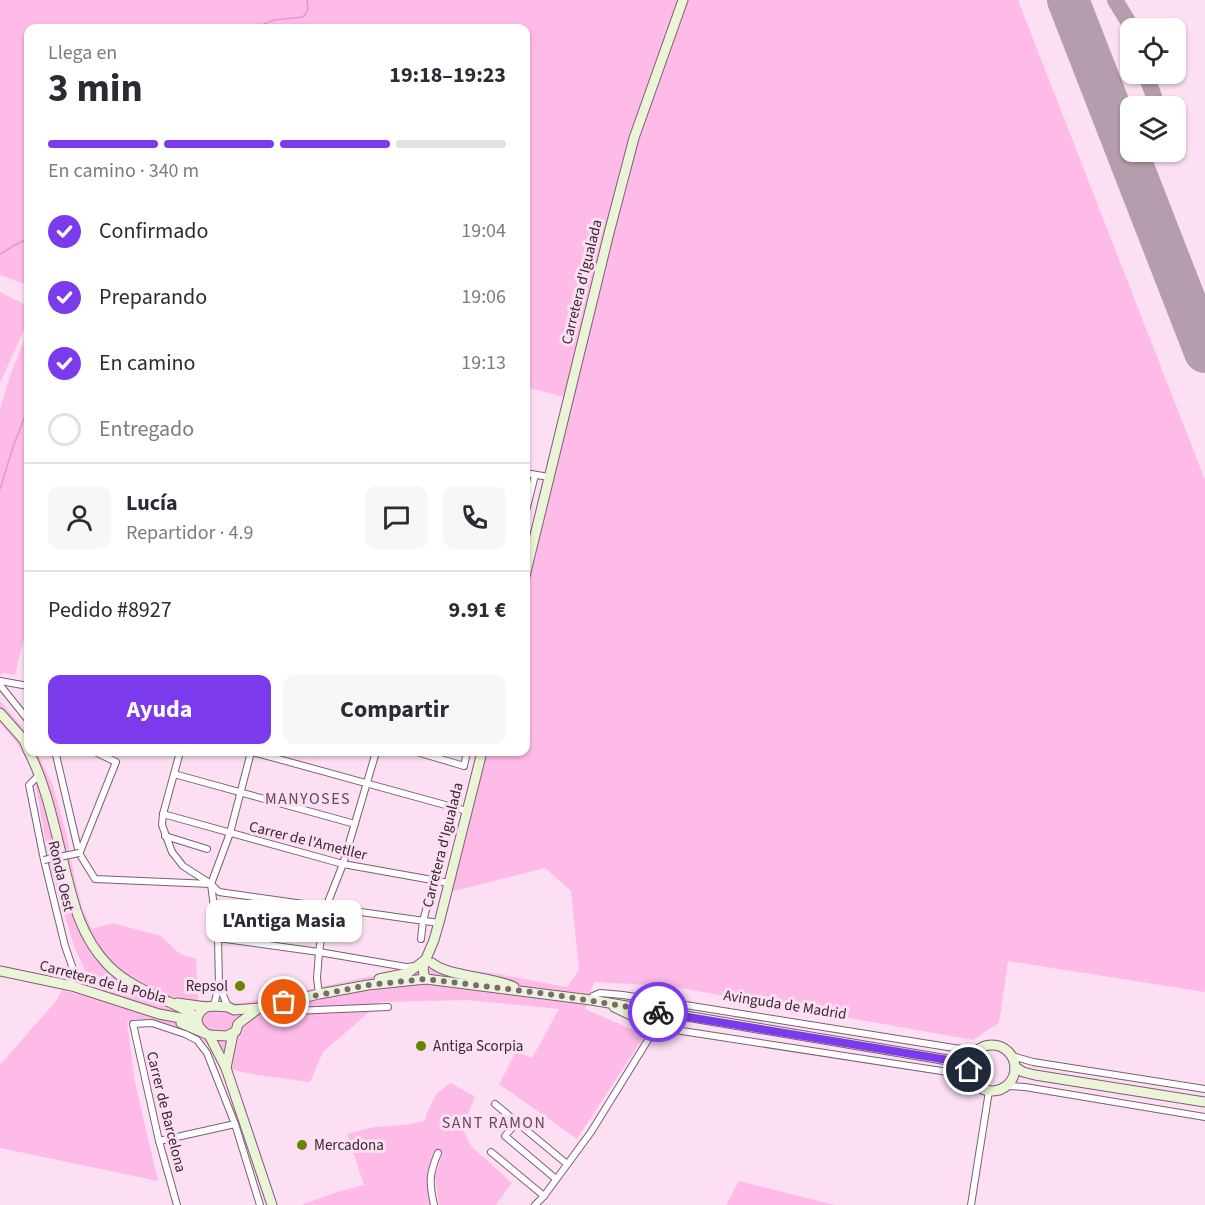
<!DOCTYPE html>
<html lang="es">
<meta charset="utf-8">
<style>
body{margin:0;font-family:"Source Sans 3",sans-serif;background:#f7f7f7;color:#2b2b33;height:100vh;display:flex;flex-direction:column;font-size:22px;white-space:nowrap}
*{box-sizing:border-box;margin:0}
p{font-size:20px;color:#7c7c81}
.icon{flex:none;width:33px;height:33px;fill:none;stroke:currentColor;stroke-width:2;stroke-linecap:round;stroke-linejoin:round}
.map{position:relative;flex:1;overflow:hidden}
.side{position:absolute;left:24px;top:24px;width:506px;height:732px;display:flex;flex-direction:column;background:#fff;border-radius:12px;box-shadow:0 2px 4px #0004}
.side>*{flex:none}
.fabs{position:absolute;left:1120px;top:18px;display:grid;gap:12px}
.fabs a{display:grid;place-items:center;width:66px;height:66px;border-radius:12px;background:#fff;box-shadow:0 2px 4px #0004;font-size:30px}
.pin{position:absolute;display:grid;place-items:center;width:51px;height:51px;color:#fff;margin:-26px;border:3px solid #fff;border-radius:50%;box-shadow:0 2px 6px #0007}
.courier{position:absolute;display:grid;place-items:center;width:60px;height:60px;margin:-30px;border:4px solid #7c3aed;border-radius:50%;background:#fff;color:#222;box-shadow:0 2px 8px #0007}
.bubble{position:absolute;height:42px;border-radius:12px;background:#fff;box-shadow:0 2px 4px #0004;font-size:20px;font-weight:700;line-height:42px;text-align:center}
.overview em{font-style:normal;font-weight:700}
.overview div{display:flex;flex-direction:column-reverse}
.overview{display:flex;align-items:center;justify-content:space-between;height:102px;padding:0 24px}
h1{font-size:39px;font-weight:700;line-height:45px}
.bar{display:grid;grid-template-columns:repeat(4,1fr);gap:9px 6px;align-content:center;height:72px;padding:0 24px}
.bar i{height:8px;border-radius:4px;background:#e1e1e2}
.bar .selected{background:#7c3aed}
.bar p{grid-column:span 4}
.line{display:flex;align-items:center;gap:15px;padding:0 24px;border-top:2px solid #e1e1e2}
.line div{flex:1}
.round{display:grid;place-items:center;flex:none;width:63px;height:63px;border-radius:12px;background:#f7f7f7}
ol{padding:0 24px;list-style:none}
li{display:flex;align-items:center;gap:18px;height:66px}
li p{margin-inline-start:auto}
li .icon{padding:6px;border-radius:50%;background:#7c3aed;color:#fff;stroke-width:4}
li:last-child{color:#7c7c81}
li i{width:33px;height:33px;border:3px solid #e1e1e2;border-radius:50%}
.action{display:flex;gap:12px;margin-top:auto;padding:12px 24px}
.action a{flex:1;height:69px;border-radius:12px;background:#7c3aed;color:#fff;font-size:24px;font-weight:700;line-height:69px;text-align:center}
.action a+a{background:#f7f7f7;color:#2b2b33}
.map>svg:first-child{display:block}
.green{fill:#ffbbe8}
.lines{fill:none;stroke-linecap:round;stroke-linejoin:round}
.stream{stroke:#ea94cf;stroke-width:1.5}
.taxiway{stroke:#b49dac;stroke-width:16}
.runway{stroke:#b49dac;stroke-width:42}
.street-casing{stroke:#7d5e73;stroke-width:8}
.secondary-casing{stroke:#7d5e73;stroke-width:11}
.street{stroke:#fff;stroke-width:6}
.secondary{stroke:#eaf4d6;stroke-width:9}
.street-bridge-casing{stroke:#7d5e73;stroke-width:8;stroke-linecap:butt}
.street-bridge{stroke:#fff;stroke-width:6}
.done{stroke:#7b6975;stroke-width:6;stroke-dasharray:0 10.8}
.route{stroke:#7c3aed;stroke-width:8}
.poi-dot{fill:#668600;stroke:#fcdff2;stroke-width:2}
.labels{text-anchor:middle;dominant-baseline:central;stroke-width:6;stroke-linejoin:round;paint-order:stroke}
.street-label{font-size:15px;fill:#362932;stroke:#fcdff2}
.poi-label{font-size:15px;fill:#362932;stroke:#fcdff2;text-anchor:start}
.neighbourhood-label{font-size:16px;letter-spacing:1.5px;fill:#66485c;stroke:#fcdff2}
</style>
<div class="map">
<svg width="1205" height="1205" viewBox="0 0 1205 1205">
<rect width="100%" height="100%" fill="#fcdff2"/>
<g class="green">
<polygon points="0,0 1018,0 1205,480 1205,992 1008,961 999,1023 973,1040 669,986 594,982 585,1009 645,1035 577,1139 499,1084 516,1052 532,1058 559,1009 468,1000 381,1002 323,1052 310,1082 251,1074 231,1069 203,1040 153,1021 135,1019 127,1022 135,1082 158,1181 0,1148 0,1065 56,1001 62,990 99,1000 101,988 85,970 74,946 50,867 36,786 29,763 17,743 0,723 0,701 23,728 28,737 28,752 37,752 53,786 66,833 74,874 82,908 92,929 113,923 161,936 180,954 196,959 198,1000 242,1003 402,970 438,968 492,973 567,987 579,970 571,891 545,868 450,892 464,843 486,752 525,752 525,594 572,399 525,387 525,28 28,28 28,285 0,275"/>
<polygon points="0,292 28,306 28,321 0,383"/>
<polygon points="28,331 28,622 15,675 2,673 0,676 0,409 11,373"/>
<path d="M 451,1083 L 475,1097 L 462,1128 L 472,1147 L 512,1183 L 496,1205 L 439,1205 L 435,1176 L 442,1155 L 436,1149 C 428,1169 426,1183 430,1205 L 301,1205 L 340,1191 L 364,1185 L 347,1134 L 374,1127 L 405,1125 L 425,1121 L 426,1115 L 437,1093 Z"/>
<polygon points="739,1181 835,1205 726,1205"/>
</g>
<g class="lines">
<g class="stream">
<polyline points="259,28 259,26 274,20 303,17 308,10 307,0"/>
<polyline points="0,254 15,245 28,239"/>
<polyline points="0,489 13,447 28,408"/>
</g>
<g class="taxiway">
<polyline points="1115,0 1132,28"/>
<polyline points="1071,9 1079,0"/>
<polyline points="1145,74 1154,96"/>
</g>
<polyline class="runway" points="1068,0 1205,352"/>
<g class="street-casing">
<g id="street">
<polyline points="525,473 549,477"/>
<polyline points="525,515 535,475"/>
<polyline points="0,681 28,686"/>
<polyline points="0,685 28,720"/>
<polyline points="53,752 56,755 79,853 95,879 211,884"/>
<polyline points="180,752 163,814 162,825 172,852 183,866 211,884 219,892 439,923"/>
<polyline points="253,752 467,811"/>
<polyline points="417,752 464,766 467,752"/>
<polyline points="40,774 29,785 44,860 65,946 73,969 72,986"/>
<polyline points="174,774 355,824"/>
<polyline points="163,814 343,864 449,883"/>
<polyline points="165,836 207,849"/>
<polyline points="80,852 116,762 95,752"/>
<polyline points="218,938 319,952 406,967 416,966"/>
<polyline points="421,939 423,921 434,880"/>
<polyline points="219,985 228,1007"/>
<polyline points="319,994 317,978 319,952 326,907 343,864 376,752"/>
<polyline points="591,1000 593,996 600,993 623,995 954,1048 978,1051"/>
<polyline points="214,1006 219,984 218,938 211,884 230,833 251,752"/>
<polyline points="266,1008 293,1011 388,1007"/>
<polyline points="641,1028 656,1027 961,1074 969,1073"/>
<polyline points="1012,1056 1033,1062 1205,1089"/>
<polyline points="1007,1086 1025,1087 1205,1117"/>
<polyline points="495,1104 567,1164"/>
<polyline points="517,1122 505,1136 556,1179"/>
<polyline points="159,1141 235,1124"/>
<polyline points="491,1152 544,1196"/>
<polyline points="177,1205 159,1141 133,1024 152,1023 185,1034 197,1040 207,1053 235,1124 260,1205"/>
<path d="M 434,1205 C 429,1182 429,1175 438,1153"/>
<polyline points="535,1205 544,1196 591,1132 656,1027"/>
<polyline points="971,1205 989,1091"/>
</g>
</g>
<g class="secondary-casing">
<g id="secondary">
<polyline points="525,576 609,233 634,138 683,0"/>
<polyline points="0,713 24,740 28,750"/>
<path d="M 29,752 C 47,787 54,826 64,865 C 73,902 80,935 107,964 C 124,982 147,992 169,1002 C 179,1006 188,1012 197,1017"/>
<path d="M 432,963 C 449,977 491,976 514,987"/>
<polyline points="0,971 72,986 159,1014 197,1021"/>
<polyline points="379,979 408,973 425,960"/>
<path d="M 426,979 C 419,968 427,958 431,947 C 435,940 436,931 439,923 L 482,752"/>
<polyline points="177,1003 206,1007"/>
<polyline points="614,1007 656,1027"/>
<polyline points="181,1023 209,1035 227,1036 236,1031 238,1024 259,1008"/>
<polyline points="204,1032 199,1027 197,1021 197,1017 201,1011 206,1007 214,1006 228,1007 234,1010 259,1008 319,994 368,985 426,979 591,1000 948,1060 964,1065 969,1070"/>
<polyline points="209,1035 226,1068 272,1205"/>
<circle cx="992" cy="1068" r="23"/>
<polyline points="1015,1067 1023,1072 1035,1075 1205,1102"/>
<polyline points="226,1068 233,1034"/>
</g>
</g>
<use href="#street" class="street"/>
<use href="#secondary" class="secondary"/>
<g class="street-bridge-casing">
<polyline id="street-bridge" points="44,860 79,853"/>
</g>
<use href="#street-bridge" class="street-bridge"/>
</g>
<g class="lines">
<polyline class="done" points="284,1002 368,985 426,979 556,995 658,1012"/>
<polyline class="route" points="658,1012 948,1060 964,1065 969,1070"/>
</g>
<g class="poi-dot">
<circle cx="240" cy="986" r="6"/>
<circle cx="421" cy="1046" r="6"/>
<circle cx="302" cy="1145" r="6"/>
</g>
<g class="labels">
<g class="street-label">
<text transform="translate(582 282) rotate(-76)">Carretera d'Igualada</text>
<text transform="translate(308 841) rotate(14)">Carrer de l'Ametller</text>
<text transform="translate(443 845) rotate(-76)">Carretera d'Igualada</text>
<text transform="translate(61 876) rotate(77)">Ronda Oest</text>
<text transform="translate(103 982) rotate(15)">Carretera de la Pobla</text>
<text transform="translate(785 1005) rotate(9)">Avinguda de Madrid</text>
<text transform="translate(166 1112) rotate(76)">Carrer de Barcelona</text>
</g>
<g class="poi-label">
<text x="228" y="986" text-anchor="end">Repsol</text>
<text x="433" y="1046">Antiga Scorpia</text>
<text x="314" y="1145">Mercadona</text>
</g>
<g class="neighbourhood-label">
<text x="308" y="799">MANYOSES</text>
<text x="494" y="1123">SANT RAMON</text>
</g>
</g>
</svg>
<div class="fabs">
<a><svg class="icon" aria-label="locate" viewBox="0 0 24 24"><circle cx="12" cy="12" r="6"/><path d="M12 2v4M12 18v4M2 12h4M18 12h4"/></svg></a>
<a><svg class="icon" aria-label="layers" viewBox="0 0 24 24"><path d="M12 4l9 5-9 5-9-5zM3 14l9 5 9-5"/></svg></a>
</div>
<div class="pin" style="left:284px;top:1002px;background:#ea580c"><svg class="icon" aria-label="bag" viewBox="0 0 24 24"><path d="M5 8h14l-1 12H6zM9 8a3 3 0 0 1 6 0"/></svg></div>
<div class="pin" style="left:969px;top:1070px;background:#1f2937"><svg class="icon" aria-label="home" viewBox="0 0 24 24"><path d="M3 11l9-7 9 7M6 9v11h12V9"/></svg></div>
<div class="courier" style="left:658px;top:1012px"><svg class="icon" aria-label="bike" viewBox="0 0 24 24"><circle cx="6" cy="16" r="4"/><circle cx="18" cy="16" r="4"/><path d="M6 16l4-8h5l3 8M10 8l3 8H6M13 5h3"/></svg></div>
<div class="bubble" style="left:206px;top:900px;width:156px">L'Antiga Masia</div>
<section class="side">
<div class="overview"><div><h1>3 min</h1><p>Llega en</p></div><em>19:18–19:23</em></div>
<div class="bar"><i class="selected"></i><i class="selected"></i><i class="selected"></i><i></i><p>En camino · 340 m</p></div>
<ol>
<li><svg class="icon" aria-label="check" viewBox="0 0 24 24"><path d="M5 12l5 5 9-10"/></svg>Confirmado<p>19:04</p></li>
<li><svg class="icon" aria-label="check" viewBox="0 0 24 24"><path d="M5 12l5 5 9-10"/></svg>Preparando<p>19:06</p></li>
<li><svg class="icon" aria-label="check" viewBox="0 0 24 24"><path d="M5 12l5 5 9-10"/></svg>En camino<p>19:13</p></li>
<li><i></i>Entregado</li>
</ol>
<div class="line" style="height:108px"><a class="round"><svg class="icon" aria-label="person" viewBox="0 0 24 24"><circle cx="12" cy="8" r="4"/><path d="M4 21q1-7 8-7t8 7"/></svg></a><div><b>Lucía</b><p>Repartidor · 4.9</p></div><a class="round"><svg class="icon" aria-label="chat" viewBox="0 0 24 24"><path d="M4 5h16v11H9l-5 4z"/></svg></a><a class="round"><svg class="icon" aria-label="phone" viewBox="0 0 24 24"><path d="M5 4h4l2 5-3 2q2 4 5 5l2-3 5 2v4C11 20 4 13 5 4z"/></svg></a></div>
<div class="line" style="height:78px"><div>Pedido #8927</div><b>9.91 €</b></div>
<div class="action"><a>Ayuda</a><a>Compartir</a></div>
</section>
</div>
